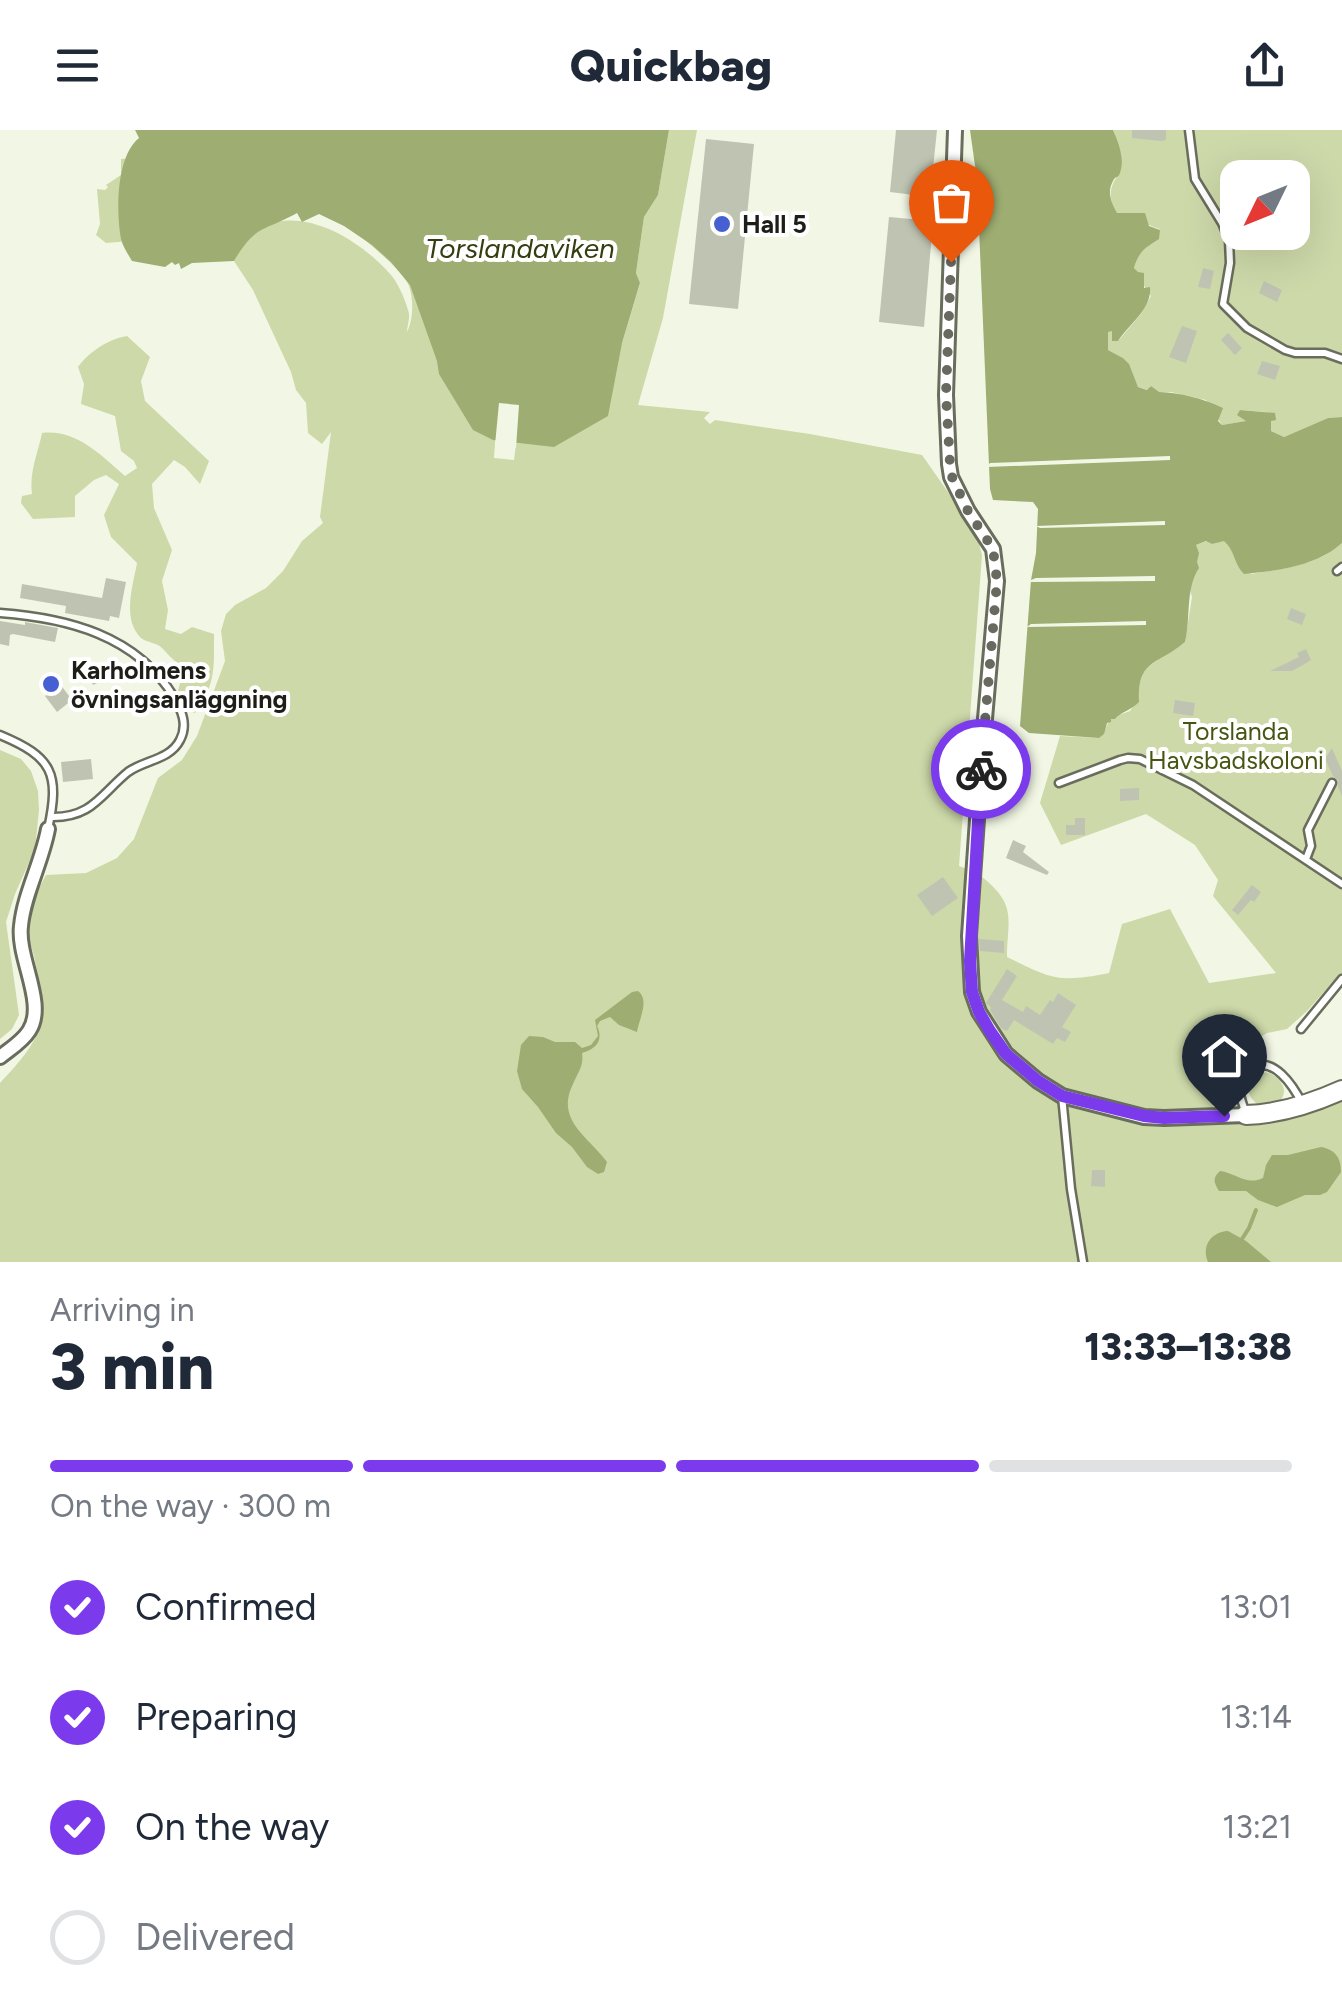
<!DOCTYPE html>
<meta charset="utf-8">
<style>
body{margin:0;font-family:Figtree,sans-serif;background:#f2f2f3;color:#1f2937;height:100vh;display:flex;flex-direction:column;font-size:38px;white-space:nowrap}
*{box-sizing:border-box;margin:0}
p{font-size:32px;color:#747a83}
.icon{flex:none;width:55px;height:55px;fill:none;stroke:currentColor;stroke-width:2;stroke-linecap:round;stroke-linejoin:round}
.map{position:relative;height:1132px;overflow:hidden}
.panel{display:flex;flex-direction:column;background:#fff;flex:1}
.panel>*{flex:none}
.needle{width:65px;rotate:227deg}
.fabs{position:absolute;left:1220px;top:30px;display:grid;gap:20px}
.fabs a{display:grid;place-items:center;width:90px;height:90px;border-radius:20px;background:#fff;box-shadow:0 10px 40px #0002;font-size:50px}
.pin{position:absolute;display:grid;place-items:center;width:85px;height:85px;color:#fff;margin:-102px -42px;border-radius:50% 50% 50% 0;rotate:-45deg;box-shadow:0 0 10px #0007}
.pin .icon{rotate:45deg}
.courier{position:absolute;display:grid;place-items:center;width:100px;height:100px;margin:-50px;border:8px solid #7c3aed;border-radius:50%;background:#fff;color:#222;box-shadow:0 2px 12px #0007}
.overview em{font-style:normal;font-weight:800}
.overview div{display:flex;flex-direction:column-reverse}
.overview{display:flex;align-items:center;justify-content:space-between;height:170px;padding:0 50px}
h1{font-size:65px;font-weight:800;line-height:75px}
.bar{display:grid;grid-template-columns:repeat(4,1fr);gap:15px 10px;align-content:center;height:120px;padding:0 50px}
.bar i{height:12px;border-radius:8px;background:#e0e1e3}
.bar .current{background:#7c3aed}
.bar p{grid-column:span 4}
ol{padding:0 50px;list-style:none}
li{display:flex;align-items:center;gap:30px;height:110px}
li p{margin-inline-start:auto}
li .icon{padding:10px;border-radius:50%;background:#7c3aed;color:#fff;stroke-width:4}
li:last-child{color:#747a83}
li i{width:55px;height:55px;border:5px solid #e0e1e3;border-radius:50%}
header{display:flex;justify-content:space-between;align-items:center;height:130px;padding:0 50px;background:#fff;font-size:45px;font-weight:800}
.map>svg:first-child{display:block}
.green{fill:#cdd9a9;fill-rule:evenodd}
.water{fill:#9ead71}
.pier{fill:#f2f7e5}
.lines{fill:none;stroke-linecap:round;stroke-linejoin:round}
.stream{stroke:#9ead71;stroke-width:4}
.building{fill:#bfc4b2}
.lane-casing{stroke:#696d5d;stroke-width:11}
.street-casing{stroke:#696d5d;stroke-width:18}
.secondary-casing{stroke:#696d5d;stroke-width:22}
.lane{stroke:#fff;stroke-width:6}
.street{stroke:#fff;stroke-width:12}
.secondary{stroke:#fff;stroke-width:18}
.done{stroke:#686a60;stroke-width:10;stroke-dasharray:0 18}
.route{stroke:#7c3aed;stroke-width:12}
.poi-dot{fill:#4660d3;stroke:#fff;stroke-width:4}
.labels{text-anchor:middle;dominant-baseline:central;stroke-width:8;stroke-linejoin:round;paint-order:stroke}
.poi-label{font-size:25px;font-weight:bold;fill:#1d1e18;stroke:#fff;text-anchor:start}
.park-label{font-size:25px;fill:#485512;stroke:#fff}
.water-label{font-size:28px;font-style:italic;fill:#353e10;stroke:#fff}
</style>
<header><svg class="icon" aria-label="menu" viewBox="0 0 24 24"><path d="M4 6h16M4 12h16M4 18h16"/></svg>Quickbag<svg class="icon" aria-label="share" viewBox="0 0 24 24"><path d="M12 15V3M7 8l5-5 5 5M5 13v7h14v-7"/></svg></header>
<div class="map">
<svg width="1342" height="1132" viewBox="0 0 1342 1132">
<rect width="100%" height="100%" fill="#f2f7e5"/>
<g class="green">
<path d="M 669,0 L 697,0 L 663,188 L 638,275 L 710,282 L 704,288 L 710,294 L 715,290 L 810,304 L 922,325 L 976,402 L 982,425 L 959,736 C 971,740 978,743 987,751 C 1017,777 1007,792 1007,827 C 1052,849 1059,853 1109,843 L 1122,794 L 1170,779 L 1209,853 L 1276,843 L 1213,766 L 1218,750 L 1195,715 L 1146,684 L 1061,715 L 1040,673 L 1060,606 L 1099,608 C 1105,603 1106,595 1111,588 L 1115,589 L 1119,585 L 1130,581 L 1139,567 C 1138,530 1162,532 1185,512 L 1192,467 L 1190,460 L 1196,432 L 1196,415 L 1207,411 L 1212,414 L 1224,410 L 1231,416 L 1251,444 C 1283,438 1317,436 1342,413 L 1342,848 L 1338,846 L 1307,881 L 1287,899 L 1267,903 L 1220,932 L 1212,982 L 1261,977 C 1230,957 1262,928 1280,951 C 1287,961 1284,966 1278,974 L 1342,954 L 1342,1132 L 0,1132 L 0,953 C 47,903 47,893 34,826 C 32,817 26,805 26,796 C 25,779 39,759 46,745 L 86,743 L 117,728 L 134,709 L 158,648 L 182,630 L 197,606 L 225,531 L 221,501 L 226,484 L 235,475 L 266,458 L 283,441 L 302,411 L 323,393 L 320,387 L 331,302 L 322,314 L 308,303 L 306,273 L 296,260 L 291,242 L 253,160 L 234,131 C 240,120 247,106 258,99 C 302,73 362,111 391,145 C 398,153 405,169 408,180 C 411,187 407,195 407,202 C 413,190 414,170 409,156 C 403,140 366,112 353,99 L 375,102 L 497,283 L 494,328 L 514,330 L 518,298 L 622,213 L 640,154 L 636,143 L 644,87 L 658,65 Z"/>
<path d="M 1113,0 L 1342,0 L 1342,287 L 1328,288 L 1284,307 L 1271,301 L 1271,291 L 1267,282 L 1240,280 L 1247,291 L 1222,295 L 1206,270 L 1171,262 L 1158,262 L 1151,256 L 1148,260 L 1138,257 L 1123,228 L 1108,220 L 1108,201 L 1112,201 L 1118,211 L 1141,184 L 1151,166 C 1143,158 1142,146 1134,138 L 1136,127 L 1160,99 C 1142,94 1136,84 1116,83 C 1109,68 1108,58 1119,44 L 1115,4 ZM 1238,48 L 1292,48 L 1292,102 L 1238,102 Z"/>
<polygon points="131,28 130,111 106,113 96,105 100,94 97,59 105,60 108,57 106,55 121,45 121,29"/>
<path d="M 127,206 L 150,227 L 141,251 L 145,271 L 209,331 L 200,354 L 185,337 L 174,330 L 152,354 L 154,378 L 172,420 L 162,451 L 168,480 L 165,499 L 181,504 L 192,497 L 214,504 C 214,536 216,556 195,583 L 187,580 L 178,561 L 182,546 L 180,534 C 171,529 169,525 162,518 C 156,512 146,513 140,507 C 122,488 133,455 137,433 L 111,407 L 104,385 L 119,354 L 106,345 L 94,350 L 75,366 L 75,387 L 33,389 L 21,373 L 22,366 L 32,364 C 29,342 38,323 42,303 C 76,299 101,325 125,346 L 137,338 L 134,331 L 121,321 L 115,286 L 81,274 L 84,254 L 78,237 C 89,222 108,209 127,206 Z"/>
<polygon points="0,620 21,629 31,641 38,661 39,680 35,719 15,764 6,792 19,885 12,899 0,909"/>
</g>
<g class="water">
<path d="M 135,0 L 669,0 L 658,65 L 644,87 L 636,143 L 640,153 L 622,213 L 608,286 L 554,317 L 493,310 L 473,300 L 439,244 L 437,231 L 410,155 L 391,132 L 372,115 L 344,96 L 319,84 L 302,92 L 297,83 C 263,102 256,94 234,131 L 192,133 L 181,139 L 179,133 L 175,135 L 172,132 L 165,137 L 132,131 C 128,124 123,117 121,109 C 116,82 116,26 139,8 Z"/>
<path d="M 970,0 L 1113,0 C 1118,11 1124,27 1121,39 C 1118,52 1117,42 1112,53 C 1107,63 1112,74 1117,83 L 1145,83 L 1149,96 L 1160,100 L 1159,109 C 1146,117 1138,122 1134,138 L 1138,142 L 1144,143 L 1144,158 L 1150,157 C 1152,179 1129,194 1118,211 L 1112,211 L 1112,201 L 1108,202 L 1108,220 L 1123,228 L 1129,234 L 1138,257 L 1147,260 L 1151,256 L 1159,262 C 1181,263 1202,268 1223,278 L 1218,291 L 1222,295 L 1246,291 L 1237,285 L 1240,280 L 1275,283 L 1276,290 L 1271,291 L 1271,301 L 1284,307 L 1328,288 L 1342,287 L 1342,413 C 1317,436 1277,441 1244,444 C 1234,435 1235,420 1224,411 L 1212,414 L 1206,411 L 1196,415 L 1199,423 L 1197,432 L 1199,438 C 1185,459 1191,488 1185,512 C 1159,535 1137,528 1139,572 C 1130,581 1122,581 1115,589 L 1111,589 L 1111,592 L 1107,593 L 1104,604 L 1099,608 L 1029,603 L 1020,596 L 1031,450 L 1036,423 L 1038,379 L 1033,372 L 993,370 L 990,359 L 977,50 Z"/>
<path d="M 638,861 C 650,870 639,889 637,902 L 619,895 L 610,887 L 600,891 L 597,896 C 604,910 596,919 582,923 C 584,936 578,942 573,954 C 555,990 588,1006 607,1032 L 604,1042 L 598,1044 L 587,1037 L 572,1017 L 556,1003 L 538,977 L 522,959 L 517,941 L 521,915 L 529,906 L 543,907 L 555,912 L 575,912 L 582,918 L 591,915 L 598,906 L 595,890 L 632,862 Z"/>
<path d="M 1321,1017 C 1336,1020 1341,1028 1341,1042 L 1327,1062 L 1320,1065 L 1305,1065 L 1277,1077 L 1258,1070 L 1246,1061 L 1219,1061 C 1214,1053 1212,1048 1220,1041 C 1236,1043 1246,1056 1263,1048 L 1266,1035 L 1272,1025 L 1288,1025 Z"/>
<path d="M 1228,1101 L 1246,1111 L 1271,1132 L 1208,1132 C 1201,1116 1211,1102 1228,1101 Z"/>
</g>
<g class="pier">
<polygon points="499,273 519,275 516,318 495,315"/>
<polygon points="1170,326 1170,330 987,337 990,333"/>
<polygon points="1165,391 1165,395 1040,398 1036,396"/>
<polygon points="1155,446 1155,451 1031,452 1031,450 1036,448"/>
<polygon points="1146,491 1146,495 1027,497 1031,494"/>
</g>
<g class="lines">
<polyline class="stream" points="1242,1109 1249,1098 1256,1080"/>
</g>
<g class="building">
<polygon points="896,0 937,0 930,67 890,62"/>
<polygon points="1132,0 1166,0 1166,10 1161,11 1132,8"/>
<polygon points="706,9 754,14 738,179 689,174"/>
<polygon points="889,87 933,91 924,197 879,192"/>
<polygon points="1203,138 1214,141 1210,159 1198,157"/>
<polygon points="1264,151 1282,160 1277,172 1259,163"/>
<polygon points="1182,196 1197,201 1186,233 1169,227"/>
<polygon points="1228,203 1242,218 1235,225 1221,210"/>
<polygon points="1262,231 1280,236 1275,250 1257,244"/>
<polygon points="106,448 126,452 119,488 110,486 109,491 65,483 66,476 20,468 22,454 102,468"/>
<polygon points="1291,478 1306,484 1302,495 1287,489"/>
<polygon points="0,491 25,495 25,492 58,498 55,512 13,504 10,505 9,516 0,514"/>
<polygon points="1306,519 1311,530 1303,535 1292,541 1270,541 1299,527 1297,523"/>
<polygon points="116,529 121,542 93,555 87,542"/>
<polygon points="60,554 72,570 57,582 45,566"/>
<polygon points="1175,570 1195,573 1193,586 1173,583"/>
<polygon points="1332,618 1342,641 1342,666 1338,657 1338,650 1333,646 1325,629"/>
<polygon points="91,629 93,649 63,652 61,632"/>
<polygon points="1139,658 1139,670 1120,671 1120,659"/>
<polygon points="1075,688 1085,688 1085,705 1066,705 1066,695 1075,695"/>
<polygon points="1013,710 1026,716 1023,722 1049,742 1047,745 1006,728"/>
<polygon points="943,747 958,768 932,786 917,765"/>
<polygon points="1252,755 1261,762 1254,772 1251,770 1238,785 1232,780"/>
<polygon points="979,809 1004,811 1004,823 980,821"/>
<polygon points="1007,839 1017,846 1002,870 1023,882 1026,876 1040,885 1050,870 1053,872 1058,863 1076,875 1062,897 1071,902 1065,912 1057,908 1053,914 1014,890 1007,901 1001,898 990,880 991,877 986,873"/>
<polygon points="1092,1040 1105,1040 1105,1057 1091,1056"/>
</g>
<g class="lines">
<g class="lane-casing">
<g id="lane">
<polyline points="1189,0 1195,49 1222,93 1229,110 1230,133 1223,174 1247,198 1285,220 1295,223 1325,223 1342,229"/>
<polyline points="1337,441 1342,437"/>
<path d="M 0,483 C 67,488 136,505 174,567 C 182,581 188,595 180,610 C 170,630 144,630 128,642 C 101,664 92,688 51,687"/>
<path d="M 0,605 C 53,627 60,644 48,699"/>
<polyline points="1059,653 1120,630 1128,628 1140,629 1193,655 1342,754"/>
<polyline points="1306,729 1311,716 1308,700 1332,653"/>
<polyline points="1301,899 1342,849"/>
<polyline points="1062,966 1071,1059 1083,1132"/>
<path d="M 1246,984 C 1243,974 1237,962 1240,952 C 1241,947 1245,942 1249,939 C 1273,923 1294,957 1303,975"/>
</g>
</g>
<g class="street-casing">
<g id="street">
<polyline points="955,0 946,265 949,334 951,347 968,381 993,419 997,451 980,646 969,806 972,862 979,882 1006,924 1038,951 1062,966 1144,987 1164,988 1246,985"/>
<path d="M 0,927 C 10,919 22,912 29,901 C 47,874 17,828 21,796 C 24,764 42,732 48,699"/>
</g>
</g>
<g class="secondary-casing">
<path id="secondary" d="M 1246,985 C 1280,984 1311,974 1342,960"/>
</g>
<use href="#lane" class="lane"/>
<use href="#street" class="street"/>
<use href="#secondary" class="secondary"/>
</g>
<g class="lines">
<polyline class="done" points="951,132 946,264 950,334 952,347 968,381 993,419 997,451 981,639"/>
<polyline class="route" points="981,639 970,831 972,862 979,882 990,901 1006,924 1038,951 1062,966 1144,986 1164,988 1224,986"/>
</g>
<g class="poi-dot">
<circle cx="722" cy="94" r="10"/>
<circle cx="51" cy="554" r="10"/>
</g>
<g class="labels">
<g class="poi-label">
<text x="742" y="94">Hall 5</text>
<text x="71" y="540">Karholmens<tspan x="71" dy="29">övningsanläggning</tspan></text>
</g>
<g class="park-label">
<text x="1236" y="601">Torslanda<tspan x="1236" dy="29">Havsbadskoloni</tspan></text>
</g>
<g class="water-label">
<text x="520" y="118">Torslandaviken</text>
</g>
</g>
</svg>
<div class="fabs">
<a><svg class="needle" viewBox="-14 -14 28 28"><path d="M0-13l5 13h-10z" fill="#e53935"/><path d="M0 13l5-13h-10z" fill="#747a83"/></svg></a>
</div>
<div class="pin" style="left:951px;top:132px;background:#ea580c"><svg class="icon" aria-label="bag" viewBox="0 0 24 24"><path d="M5 8h14l-1 12H6zM9 8a3 3 0 0 1 6 0"/></svg></div>
<div class="pin" style="left:1224px;top:986px;background:#1f2937"><svg class="icon" aria-label="home" viewBox="0 0 24 24"><path d="M3 11l9-7 9 7M6 9v11h12V9"/></svg></div>
<div class="courier" style="left:981px;top:639px"><svg class="icon" aria-label="bike" viewBox="0 0 24 24"><circle cx="6" cy="16" r="4"/><circle cx="18" cy="16" r="4"/><path d="M6 16l4-8h5l3 8M10 8l3 8H6M13 5h3"/></svg></div>
</div>
<section class="panel">
<div class="overview"><div><h1>3 min</h1><p>Arriving in</p></div><em>13:33–13:38</em></div>
<div class="bar"><i class="current"></i><i class="current"></i><i class="current"></i><i></i><p>On the way · 300 m</p></div>
<ol>
<li><svg class="icon" aria-label="check" viewBox="0 0 24 24"><path d="M5 12l5 5 9-10"/></svg>Confirmed<p>13:01</p></li>
<li><svg class="icon" aria-label="check" viewBox="0 0 24 24"><path d="M5 12l5 5 9-10"/></svg>Preparing<p>13:14</p></li>
<li><svg class="icon" aria-label="check" viewBox="0 0 24 24"><path d="M5 12l5 5 9-10"/></svg>On the way<p>13:21</p></li>
<li><i></i>Delivered</li>
</ol>
</section>
